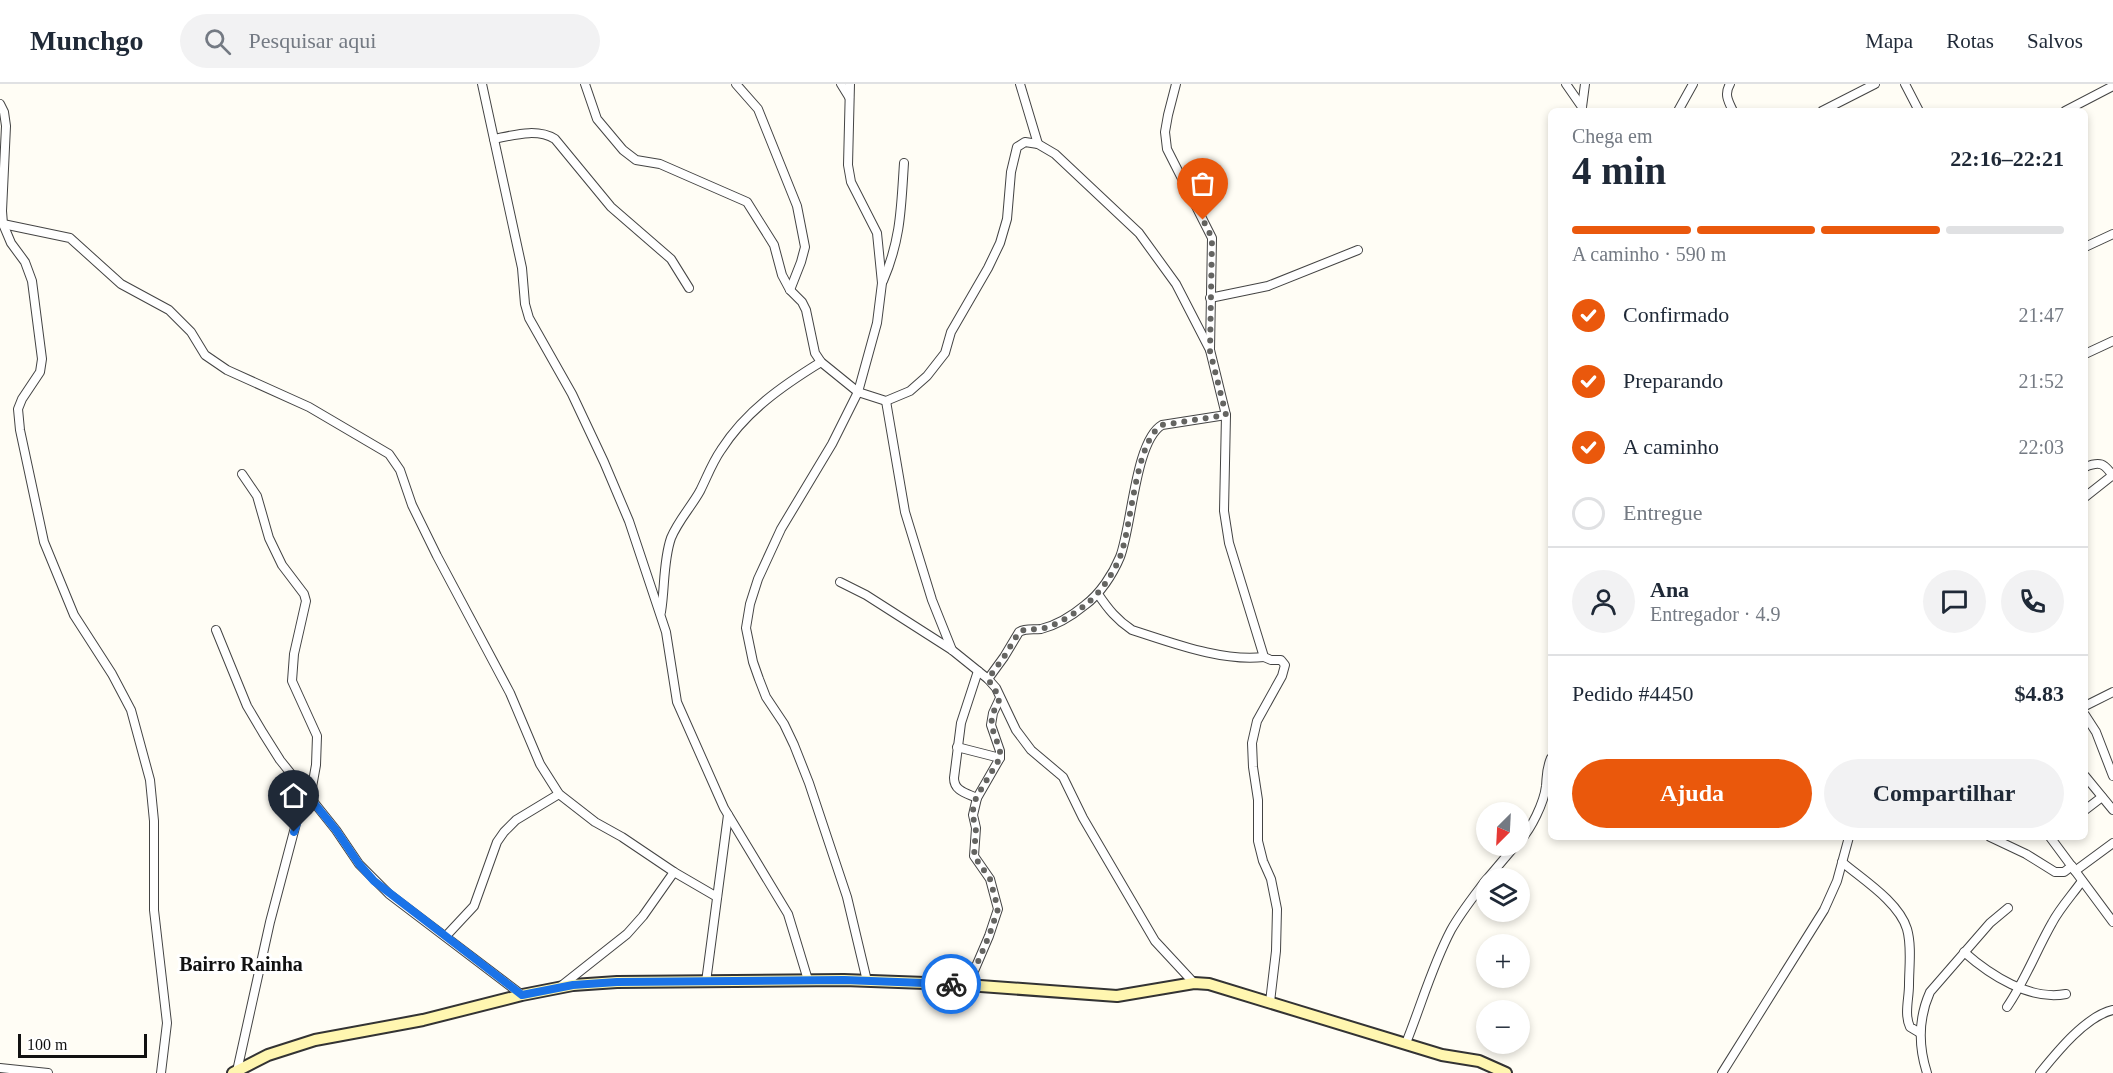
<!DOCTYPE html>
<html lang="pt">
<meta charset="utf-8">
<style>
body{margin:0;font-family:"Times New Roman",serif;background:#f2f2f3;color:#1f2937;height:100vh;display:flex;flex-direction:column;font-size:22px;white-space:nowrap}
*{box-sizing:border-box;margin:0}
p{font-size:20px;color:#747a83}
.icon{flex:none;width:33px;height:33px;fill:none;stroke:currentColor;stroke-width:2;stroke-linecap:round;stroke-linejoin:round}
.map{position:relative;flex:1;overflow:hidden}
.sheet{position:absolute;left:1548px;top:24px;width:540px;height:732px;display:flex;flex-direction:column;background:#fff;border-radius:9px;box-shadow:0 3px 9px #0003}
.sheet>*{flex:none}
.needle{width:39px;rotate:204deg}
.tools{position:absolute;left:1476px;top:718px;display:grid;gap:12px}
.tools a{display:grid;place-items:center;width:54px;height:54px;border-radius:50%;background:#fff;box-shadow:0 3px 9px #0003;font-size:30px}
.scale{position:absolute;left:18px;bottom:15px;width:129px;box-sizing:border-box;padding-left:6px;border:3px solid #111;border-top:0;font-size:16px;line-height:21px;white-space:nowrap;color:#111;-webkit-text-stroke:4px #fff;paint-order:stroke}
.pin{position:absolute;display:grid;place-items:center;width:51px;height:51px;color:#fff;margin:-62px -26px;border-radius:50% 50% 50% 0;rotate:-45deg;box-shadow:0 0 6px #0007}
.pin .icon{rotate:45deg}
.courier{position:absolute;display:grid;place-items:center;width:60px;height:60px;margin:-30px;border:4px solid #1a73e8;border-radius:50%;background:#fff;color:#222;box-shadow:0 2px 8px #0007}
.head em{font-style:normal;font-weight:700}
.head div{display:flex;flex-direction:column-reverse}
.head{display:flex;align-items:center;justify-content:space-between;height:102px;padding:0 24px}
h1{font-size:39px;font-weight:700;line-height:45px}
.bar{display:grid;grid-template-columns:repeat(4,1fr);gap:9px 6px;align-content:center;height:72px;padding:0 24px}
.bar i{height:8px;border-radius:4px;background:#e0e1e3}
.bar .on{background:#ea580c}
.bar p{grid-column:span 4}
.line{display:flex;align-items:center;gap:15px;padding:0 24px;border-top:2px solid #e0e1e3}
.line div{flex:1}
.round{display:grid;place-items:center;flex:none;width:63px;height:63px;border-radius:32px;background:#f2f2f3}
ol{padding:0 24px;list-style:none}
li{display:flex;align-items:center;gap:18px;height:66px}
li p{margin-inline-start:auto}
li .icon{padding:6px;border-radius:50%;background:#ea580c;color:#fff;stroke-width:4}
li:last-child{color:#747a83}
li i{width:33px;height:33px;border:3px solid #e0e1e3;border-radius:50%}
.button{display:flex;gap:12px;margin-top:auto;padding:12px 24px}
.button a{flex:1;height:69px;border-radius:36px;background:#ea580c;color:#fff;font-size:24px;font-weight:700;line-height:69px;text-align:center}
.button a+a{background:#f2f2f3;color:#1f2937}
header{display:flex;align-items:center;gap:36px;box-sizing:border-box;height:84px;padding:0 30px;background:#fff;border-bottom:2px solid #e0e1e3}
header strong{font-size:28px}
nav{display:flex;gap:33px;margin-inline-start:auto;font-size:21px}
.search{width:420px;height:54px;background:#f2f2f3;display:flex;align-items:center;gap:15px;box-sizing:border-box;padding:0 21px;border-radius:33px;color:#747a83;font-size:22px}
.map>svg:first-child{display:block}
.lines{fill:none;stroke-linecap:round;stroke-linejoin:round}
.street-casing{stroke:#444;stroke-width:10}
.secondary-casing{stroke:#333;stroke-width:14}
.street{stroke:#fff;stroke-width:8}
.secondary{stroke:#fff6b0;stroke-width:10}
.done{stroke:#646461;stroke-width:6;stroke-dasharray:0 10.8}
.route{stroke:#1a73e8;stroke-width:8}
.labels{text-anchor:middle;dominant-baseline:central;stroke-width:6;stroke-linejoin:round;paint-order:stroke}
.quarter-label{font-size:20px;font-weight:bold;fill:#111;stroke:#fff}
</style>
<header>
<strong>Munchgo</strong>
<div class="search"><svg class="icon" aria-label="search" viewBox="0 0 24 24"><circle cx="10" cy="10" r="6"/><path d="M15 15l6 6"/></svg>Pesquisar aqui</div>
<nav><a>Mapa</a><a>Rotas</a><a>Salvos</a></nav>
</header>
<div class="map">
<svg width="2113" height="989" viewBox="0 0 2113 989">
<rect width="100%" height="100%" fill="#fffdf5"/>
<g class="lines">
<g class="street-casing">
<g id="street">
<polyline points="482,0 522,184 525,220 529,234 572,310 604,378 629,437 666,548 677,618 724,724 788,830 808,896"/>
<polyline points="585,0 597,35 623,66 636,76 660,80 747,118 774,161 782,191 790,206 802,218 806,226 815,269 821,278 858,308 886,317 910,307 927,292 945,269 951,248 988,184 1000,159 1007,135 1011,88 1017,63 1025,58 1038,60 1055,70 1139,149 1176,200 1210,266"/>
<polyline points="736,0 758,25 797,122 805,163 801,178 790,206"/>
<polyline points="841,0 849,13"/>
<polyline points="850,0 848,81 851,98 877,149 882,199 877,239 858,308 832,360 781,445 758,495 750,520 746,544 753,578 759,595 766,613 784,640 794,661 809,699 847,813 867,897"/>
<polyline points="1020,0 1038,60"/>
<polyline points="1176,0 1168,31 1165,48 1167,65 1212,154 1210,266 1226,331 1224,427 1229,459 1264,573 1271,576 1281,576 1285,581 1282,592 1257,637 1252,659 1253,683 1258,716 1258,757 1263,777 1271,795 1277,825 1276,867 1270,918"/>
<polyline points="1566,0 1582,23"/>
<path d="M 1730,0 C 1724,10 1728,17 1733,27"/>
<polyline points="1905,0 1919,27"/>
<polyline points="0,20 4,28 6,42 2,127 3,140 11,159 25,178 32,197 42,275 40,288 22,315 18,325 20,346 44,458 74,531 112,590 131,626 150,696 154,737 154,826 167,939 161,989"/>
<polyline points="1582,23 1585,0"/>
<polyline points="1678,27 1693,0"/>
<polyline points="1822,27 1875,0"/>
<polyline points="2065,27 2113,2"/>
<path d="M 494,55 C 514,51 537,44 555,55 L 611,123 L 671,175 L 689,204"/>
<polyline points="3,140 70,154 121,200 169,226 191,248 205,271 227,286 309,323 389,370 400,386 412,421 437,472 510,609 540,680 559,710 595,738 622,753 674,788 717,813"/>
<polyline points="2085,163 2113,150"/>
<path d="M 883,197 C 901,155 901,124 904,79"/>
<polyline points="1210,214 1268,202 1358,166"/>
<polyline points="2085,270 2113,257"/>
<polyline points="886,317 905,428 932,516 952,566"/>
<path d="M 2085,383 C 2100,377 2104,379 2113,392"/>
<polyline points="2085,413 2113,391"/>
<polyline points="840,498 866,511 952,566 988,595 996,604 1016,646 1031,666 1063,693 1083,734 1155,857 1194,899"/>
<path d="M 1098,510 C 1108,525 1117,536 1132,546 C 1173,559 1222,578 1264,573"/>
<path d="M 661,528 C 665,504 663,477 671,454 C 678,437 691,423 700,407 C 707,393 712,379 721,366 C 746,327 782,302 821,278"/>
<polyline points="216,546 247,622 263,649 280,676 336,746 359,780 389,810 522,911"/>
<path d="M 988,595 L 1004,573 L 1019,548 C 1026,544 1033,546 1041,545 C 1057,541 1073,531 1085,521 C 1100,510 1113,490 1120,473 C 1132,442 1135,357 1162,341 L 1226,331"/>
<polyline points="2085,622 2113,608"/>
<polyline points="2085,631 2096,648 2113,692"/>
<polyline points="957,663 1000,674"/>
<polyline points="2085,692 2113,726"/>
<path d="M 977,714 C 966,709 954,707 954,694 L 961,639 L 978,587"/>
<polyline points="2085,726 2102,713"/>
<polyline points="1990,753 2026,770 2055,788 2064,788 2072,782"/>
<polyline points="2050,753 2113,838"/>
<path d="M 1520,757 C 1531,745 1544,719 1546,702 C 1547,691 1546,686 1551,674"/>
<path d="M 1842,778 C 1862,795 1899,818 1907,845 C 1912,862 1909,883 1909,901 C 1909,915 1904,930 1910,943 L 1920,949"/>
<polyline points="2075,787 2113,759"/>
<polyline points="1487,795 1515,762"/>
<polyline points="446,852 474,822 497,758 504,748 516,736 559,710"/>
<path d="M 1964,868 C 1990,891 2030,917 2066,910"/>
<polyline points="706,898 728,731"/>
<polyline points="968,901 989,852 998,825 990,795 974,772 976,744 973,731 977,714 1000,674 1000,667 991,641 993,629 1000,614"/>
<polyline points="560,903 627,850 643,832 674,788"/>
<path d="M 2007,923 C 2025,897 2036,867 2052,839 C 2060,824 2072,811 2082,797"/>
<path d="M 1406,959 C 1421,922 1432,882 1451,846 C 1461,828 1474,812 1486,796"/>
<polyline points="0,984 48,989"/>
<polyline points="237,987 270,838 298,732 310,714 316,681 317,652 292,597 294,570 306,517 304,510 282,481 269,454 257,412 242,390"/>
<polyline points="1722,989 1824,826 1837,797 1849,753"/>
<path d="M 1927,989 C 1918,961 1918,935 1930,908 L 1990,839 L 2008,824"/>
<path d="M 2040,989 C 2057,968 2086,932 2113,926"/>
</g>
</g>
<g class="secondary-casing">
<polyline id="secondary" points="233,989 268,971 315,956 423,936 522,911 573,901 617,898 844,896 953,900 1117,912 1194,899 1209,900 1442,971 1479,977 1506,989"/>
</g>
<use href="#street" class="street"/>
<use href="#secondary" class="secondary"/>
</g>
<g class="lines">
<path class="done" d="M 951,900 L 968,901 L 989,852 L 998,825 L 990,795 L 974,772 L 976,744 L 972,730 L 976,714 L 1000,674 L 1000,666 L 991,641 L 993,629 L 1000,614 L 988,595 L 1004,573 L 1019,548 C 1026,544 1033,546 1041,545 C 1057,541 1073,531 1085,521 C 1100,510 1113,490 1120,473 C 1132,442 1135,357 1162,341 L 1226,331 L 1210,267 L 1212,154 L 1203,136"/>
<polyline class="route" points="294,748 303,722 310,714 336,746 359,780 374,797 522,911 573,901 617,898 844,896 951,900"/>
</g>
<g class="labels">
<g class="quarter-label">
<text x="241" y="880">Bairro Rainha</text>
</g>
</g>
</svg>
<div class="tools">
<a><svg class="needle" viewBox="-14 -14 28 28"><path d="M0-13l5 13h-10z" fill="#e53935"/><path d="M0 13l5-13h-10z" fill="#747a83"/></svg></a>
<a><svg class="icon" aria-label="layers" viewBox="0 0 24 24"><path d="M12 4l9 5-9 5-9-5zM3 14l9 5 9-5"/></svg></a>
<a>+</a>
<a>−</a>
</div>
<div class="scale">100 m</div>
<div class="pin" style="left:1203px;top:136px;background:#ea580c"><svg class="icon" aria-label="bag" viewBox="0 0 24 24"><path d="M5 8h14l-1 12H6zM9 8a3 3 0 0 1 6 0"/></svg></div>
<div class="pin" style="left:294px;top:748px;background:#1f2937"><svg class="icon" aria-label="home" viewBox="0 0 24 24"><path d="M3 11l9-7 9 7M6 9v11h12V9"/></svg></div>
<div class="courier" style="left:951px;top:900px"><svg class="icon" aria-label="bike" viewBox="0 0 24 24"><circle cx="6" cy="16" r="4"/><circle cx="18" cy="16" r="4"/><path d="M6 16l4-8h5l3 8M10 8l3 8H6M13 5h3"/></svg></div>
<section class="sheet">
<div class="head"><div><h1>4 min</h1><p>Chega em</p></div><em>22:16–22:21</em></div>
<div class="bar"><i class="on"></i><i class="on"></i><i class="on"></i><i></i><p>A caminho · 590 m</p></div>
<ol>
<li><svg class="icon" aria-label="check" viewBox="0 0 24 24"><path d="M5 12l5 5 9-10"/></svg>Confirmado<p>21:47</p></li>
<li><svg class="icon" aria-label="check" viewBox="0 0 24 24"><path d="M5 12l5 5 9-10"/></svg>Preparando<p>21:52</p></li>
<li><svg class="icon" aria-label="check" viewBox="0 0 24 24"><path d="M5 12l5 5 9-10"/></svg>A caminho<p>22:03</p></li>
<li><i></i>Entregue</li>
</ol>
<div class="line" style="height:108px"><a class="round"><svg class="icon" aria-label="person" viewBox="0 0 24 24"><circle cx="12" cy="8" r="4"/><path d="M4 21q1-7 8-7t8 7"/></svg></a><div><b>Ana</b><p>Entregador · 4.9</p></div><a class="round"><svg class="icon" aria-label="chat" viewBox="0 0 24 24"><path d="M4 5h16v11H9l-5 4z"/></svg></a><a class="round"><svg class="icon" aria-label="phone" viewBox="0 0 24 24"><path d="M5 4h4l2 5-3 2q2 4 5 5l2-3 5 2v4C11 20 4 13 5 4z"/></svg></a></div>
<div class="line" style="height:78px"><div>Pedido #4450</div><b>$4.83</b></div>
<div class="button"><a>Ajuda</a><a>Compartilhar</a></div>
</section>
</div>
